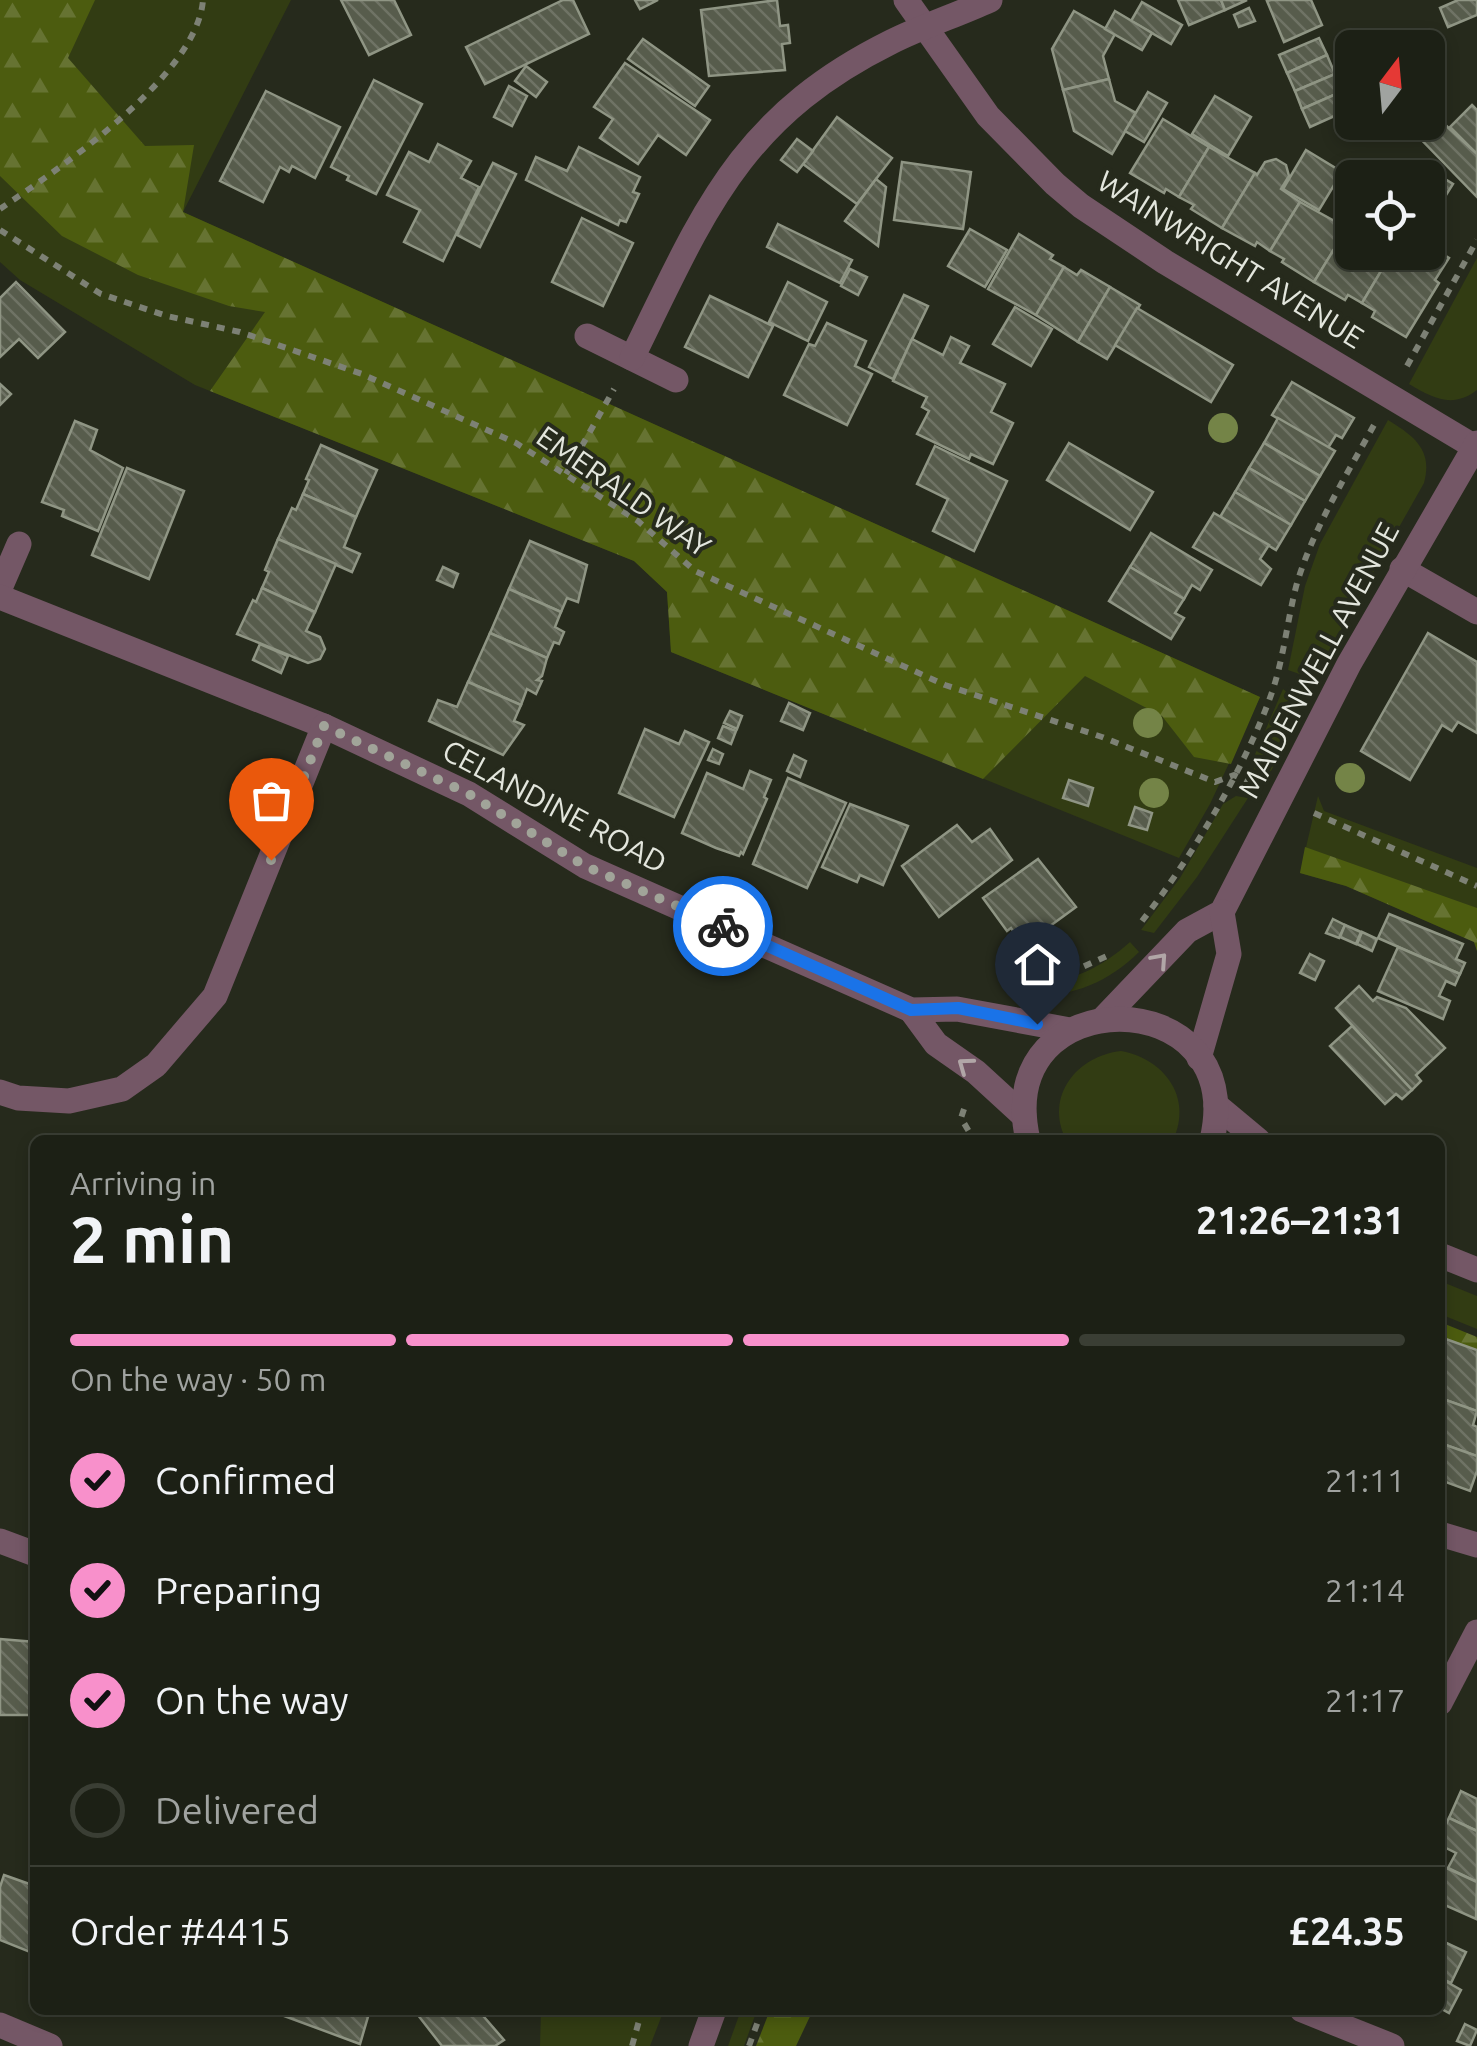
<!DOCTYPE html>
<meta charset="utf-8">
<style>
body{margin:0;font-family:Ubuntu,sans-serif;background:#25281e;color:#f1f3f6;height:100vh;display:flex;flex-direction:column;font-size:38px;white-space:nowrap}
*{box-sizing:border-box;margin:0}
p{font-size:32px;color:#a0a3a0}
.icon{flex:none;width:55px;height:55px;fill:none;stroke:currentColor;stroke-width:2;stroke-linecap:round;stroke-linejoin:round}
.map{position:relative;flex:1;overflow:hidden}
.side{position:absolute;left:30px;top:1135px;width:1415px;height:880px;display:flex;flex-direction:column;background:#1c2015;border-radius:15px;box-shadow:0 5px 15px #0003,0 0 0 2px #3a3e34}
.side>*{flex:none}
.needle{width:65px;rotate:16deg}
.controls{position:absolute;left:1335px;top:30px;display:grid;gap:20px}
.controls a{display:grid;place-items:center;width:110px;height:110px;border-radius:15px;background:#1c2015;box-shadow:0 5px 15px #0003,0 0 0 2px #3a3e34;font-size:50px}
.pin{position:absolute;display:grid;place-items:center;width:85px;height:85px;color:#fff;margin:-102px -42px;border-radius:50% 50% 50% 0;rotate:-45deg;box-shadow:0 0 10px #0007}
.pin .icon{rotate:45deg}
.courier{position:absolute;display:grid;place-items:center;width:100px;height:100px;margin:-50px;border:8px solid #1a73e8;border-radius:50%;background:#fff;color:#222;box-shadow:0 2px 12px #0007}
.summary em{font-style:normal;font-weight:600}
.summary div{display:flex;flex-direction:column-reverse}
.summary{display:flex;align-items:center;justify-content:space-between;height:170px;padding:0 40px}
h1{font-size:65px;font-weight:600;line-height:75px}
.bar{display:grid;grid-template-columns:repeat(4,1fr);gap:15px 10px;align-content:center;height:120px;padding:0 40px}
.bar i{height:12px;border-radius:8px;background:#3a3e34}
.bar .on{background:#f890cb}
.bar p{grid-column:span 4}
.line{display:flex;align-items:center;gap:25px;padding:0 40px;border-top:2px solid #3a3e34}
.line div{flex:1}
ol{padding:0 40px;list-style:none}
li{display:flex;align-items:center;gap:30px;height:110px}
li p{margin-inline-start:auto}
li .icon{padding:10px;border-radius:50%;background:#f890cb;color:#111;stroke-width:4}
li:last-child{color:#a0a3a0}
li i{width:55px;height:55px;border:5px solid #3a3e34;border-radius:50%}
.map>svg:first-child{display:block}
.green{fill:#323c13}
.forest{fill:url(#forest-firs)}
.building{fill:url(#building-back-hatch);stroke:#8f9584;stroke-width:2.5}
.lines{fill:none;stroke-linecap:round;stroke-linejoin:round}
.path{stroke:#7d8175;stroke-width:6;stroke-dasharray:8 8;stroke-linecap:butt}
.minor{stroke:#745766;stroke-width:25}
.tertiary{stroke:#745766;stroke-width:25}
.tree{fill:#748447}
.oneway{stroke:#b1a6a7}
.done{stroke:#a1a499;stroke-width:10;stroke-dasharray:0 18}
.route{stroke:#1a73e8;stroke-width:12}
.labels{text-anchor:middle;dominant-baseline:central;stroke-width:8;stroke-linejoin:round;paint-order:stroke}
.street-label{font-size:30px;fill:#e3e6dd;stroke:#262a1c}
</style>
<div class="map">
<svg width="1477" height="2046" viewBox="0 0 1477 2046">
<defs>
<pattern id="forest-firs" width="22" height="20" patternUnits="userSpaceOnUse" patternTransform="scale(2.5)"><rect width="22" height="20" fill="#4c5c0f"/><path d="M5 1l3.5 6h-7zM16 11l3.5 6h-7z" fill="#667332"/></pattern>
<pattern id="building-back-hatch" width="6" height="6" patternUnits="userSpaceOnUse" patternTransform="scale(2.5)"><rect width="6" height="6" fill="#575c4c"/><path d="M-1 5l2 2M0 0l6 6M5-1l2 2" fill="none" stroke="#6f7365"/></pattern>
</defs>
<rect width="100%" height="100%" fill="#262a1c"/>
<g class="green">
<polygon points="0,0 291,0 183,212 1260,697 1210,804 1179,858 671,652 667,592 634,561 195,385 20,280 0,262"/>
<path d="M 1477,258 L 1477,390 C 1452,409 1433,398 1409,384 Z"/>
<path d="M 1388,420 C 1414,436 1433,450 1424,483 L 1316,674 L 1305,676 L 1288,670 L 1305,586 L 1320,544 Z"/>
<polygon points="1283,689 1298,701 1298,705 1277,747 1279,755 1267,779 1254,769 1253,759"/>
<polygon points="1236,796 1248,798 1197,877 1154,933 1141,930 1180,878 1223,804"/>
<polygon points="1318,796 1324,811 1477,868 1477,951 1474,942 1346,886 1300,873"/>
<path d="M 1130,942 L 1139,952 C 1104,987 1062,1000 1013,995 L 1016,982 C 1060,988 1098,971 1130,942 Z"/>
<path d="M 1121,1051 C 1164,1059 1193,1097 1173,1140 L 1066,1140 C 1044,1096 1077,1056 1121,1051 Z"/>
<polygon points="1440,1281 1477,1296 1477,1329 1440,1314"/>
<polygon points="541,2010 664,2010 650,2046 540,2046"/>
<polygon points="741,2010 757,2010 744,2046 728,2046"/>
</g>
<g class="forest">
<polygon points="0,0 95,0 68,58 145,146 194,145 183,212 1260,697 1231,764 1194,757 1162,716 1085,676 983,779 671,652 667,592 634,561 210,391 265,312 229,306 138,275 62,236 0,176"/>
<polygon points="1305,847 1477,908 1477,951 1474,942 1346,886 1300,873"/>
<polygon points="1440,1322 1477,1337 1477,1350 1440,1337"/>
<polygon points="770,2010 813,2010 796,2046 756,2046"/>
</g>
<g class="building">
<polygon points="341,0 394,0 411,35 369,55"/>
<polygon points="563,0 573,0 589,34 485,84 466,47"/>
<polygon points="635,0 658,0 640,9"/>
<polygon points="777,0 780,26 788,25 790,43 782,44 785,70 709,76 701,10"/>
<polygon points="1178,0 1221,0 1225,10 1189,25"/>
<polygon points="1221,0 1247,0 1225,10"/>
<polygon points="1271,0 1311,0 1322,25 1284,42 1267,1"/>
<polygon points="1458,0 1477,0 1477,15 1448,27 1440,8"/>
<polygon points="1142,2 1182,25 1171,44 1131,21"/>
<polygon points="1249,8 1255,21 1239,27 1234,15"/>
<polygon points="1074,11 1115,34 1103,56 1109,79 1063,90 1052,49"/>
<polygon points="1115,11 1152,33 1142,50 1105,29"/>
<polygon points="1319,38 1327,55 1287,73 1279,55"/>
<polygon points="643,39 709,86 695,106 628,59"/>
<polygon points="1327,55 1335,74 1295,91 1287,73"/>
<polygon points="625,63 710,120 686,155 658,135 638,164 600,138 613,119 594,107"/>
<polygon points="526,66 547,82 536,97 515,81"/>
<polygon points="1335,74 1343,91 1302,109 1295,91"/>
<polygon points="1109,79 1115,101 1136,113 1112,154 1074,131 1063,90"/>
<polygon points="374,80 422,104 376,194 347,180 349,176 331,167"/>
<polygon points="509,86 527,96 512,126 494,117"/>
<polygon points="266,91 340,127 315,178 292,166 289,172 280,167 263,202 220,181"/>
<polygon points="1343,91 1350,109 1310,127 1302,109"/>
<polygon points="1148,92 1167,103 1144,142 1125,131"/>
<polygon points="1215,96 1251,117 1228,156 1192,134"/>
<polygon points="1472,105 1477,110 1477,154 1450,127"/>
<polygon points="1428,109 1477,154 1477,197 1409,127 1413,122 1428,122"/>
<polygon points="837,117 892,158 857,204 803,164"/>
<polygon points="1163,119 1209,147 1179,197 1166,189 1164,193 1130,173"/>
<polygon points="797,139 813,151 797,172 781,160"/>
<polygon points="438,144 471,161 461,178 479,187 443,261 404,242 420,210 387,195 409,152 429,162"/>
<polygon points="579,147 640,177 633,192 639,194 626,222 620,220 618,225 526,180 536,157 567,171"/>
<polygon points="1209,147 1255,173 1222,228 1191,209 1194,205 1179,197"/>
<polygon points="1306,150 1342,172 1319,210 1283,189"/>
<polygon points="1276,159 1286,165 1289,176 1281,189 1300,202 1270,251 1257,242 1255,246 1222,228 1255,173 1257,175 1265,162"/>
<polygon points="902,162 971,172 963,229 894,220"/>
<polygon points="493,163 516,174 480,247 457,235"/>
<polygon points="1422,165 1453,184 1441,203 1428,195 1428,178 1414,178"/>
<polygon points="876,179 886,187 878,246 845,221"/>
<polygon points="1300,202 1347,228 1314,282 1282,262 1284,259 1270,251"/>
<polygon points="582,218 633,243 603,306 552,282"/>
<polygon points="778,224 852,260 840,283 767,247"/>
<polygon points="1347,228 1352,232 1352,252 1384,252 1390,256 1362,303 1348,295 1345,300 1314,282"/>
<polygon points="970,229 1007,250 985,287 948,266"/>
<polygon points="1019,234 1053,255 1050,259 1064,267 1036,315 988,289"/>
<polygon points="1428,245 1449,258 1435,280 1439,283 1406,337 1372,317 1375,311 1362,303 1390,256 1408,265 1416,252 1428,252"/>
<polygon points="1390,252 1415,252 1409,264"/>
<polygon points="1064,267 1077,275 1081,270 1110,287 1078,342 1036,315"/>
<polygon points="850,269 867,277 858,295 841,286"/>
<polygon points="16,282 65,332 38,358 19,339 0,357 0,298"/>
<polygon points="788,282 827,302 808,341 769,322"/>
<polygon points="1110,287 1140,305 1107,359 1078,342"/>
<polygon points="904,295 928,306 893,379 869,367"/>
<polygon points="710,296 773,326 748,377 685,347"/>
<polygon points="1015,307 1052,329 1031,366 993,344"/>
<polygon points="1137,308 1233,365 1211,402 1115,345"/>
<polygon points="827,323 866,341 855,366 872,374 847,425 784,395 809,344 815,346"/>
<polygon points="951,337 969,346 960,363 1005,384 991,412 1013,423 993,464 971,454 969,459 917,434 929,411 922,407 927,397 893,381 912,339 943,355"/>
<polygon points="1292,382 1354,418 1342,438 1336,435 1328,448 1272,415"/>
<polygon points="0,384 11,394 0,405"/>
<polygon points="1278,418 1335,451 1320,476 1264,443"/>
<polygon points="75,421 97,430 90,450 123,468 98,531 62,516 64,510 42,502"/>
<polygon points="1069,443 1153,492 1130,530 1047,480"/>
<polygon points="1264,443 1320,476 1305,501 1249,468"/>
<polygon points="321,445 377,470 356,517 303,494 309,480 306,479"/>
<polygon points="935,446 1007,481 974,551 933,531 948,499 917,484"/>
<polygon points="127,468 184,491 149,579 92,555"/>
<polygon points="1249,468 1305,501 1291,525 1235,492"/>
<polygon points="1235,492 1291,525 1276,550 1220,517"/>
<polygon points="303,494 356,517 344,547 360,554 352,572 278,539 292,508 296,510"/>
<polygon points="1214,513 1269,545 1260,559 1271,569 1261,585 1193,547"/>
<polygon points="1151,533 1212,570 1200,590 1192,585 1184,599 1130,567"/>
<polygon points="278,539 336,564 315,612 262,588 269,572 265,570"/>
<polygon points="530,541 587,565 578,602 567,598 561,612 509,589"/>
<polygon points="443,567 458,574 453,587 437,580"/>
<polygon points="1130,567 1184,599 1175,613 1184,618 1171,639 1109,601"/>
<polygon points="262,588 315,612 306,631 320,637 325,649 320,659 308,663 237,634 253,600 256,602"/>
<polygon points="509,589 561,612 555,627 564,632 559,644 554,642 547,658 490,633"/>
<polygon points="490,633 547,658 542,676 537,680 542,681 536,694 527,689 521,705 468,682"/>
<polygon points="1428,633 1477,662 1477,733 1458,722 1452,731 1442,725 1410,780 1361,751"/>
<polygon points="260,644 288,656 281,673 253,660"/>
<polygon points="468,682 521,705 514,721 524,725 503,755 429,721 438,700 457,707"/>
<polygon points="789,703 810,713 803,730 781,721"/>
<polygon points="730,711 742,716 737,729 724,723"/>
<polygon points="723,726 736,731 731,744 718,738"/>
<polygon points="645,729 679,744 685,731 709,742 674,817 619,793"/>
<polygon points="713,749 723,754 719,764 708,760"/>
<polygon points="794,755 806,761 800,777 787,771"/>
<polygon points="750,771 771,780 764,797 767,799 743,854 741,852 739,856 716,848 682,833 707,773 743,789"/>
<polygon points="788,778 846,803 807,888 753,864"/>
<polygon points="1069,780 1093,788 1088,806 1063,798"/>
<polygon points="850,804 908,826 883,885 860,875 857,882 822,867"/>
<polygon points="1135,807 1152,813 1147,830 1129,825"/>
<polygon points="957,825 972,842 990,829 1012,860 939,917 902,866"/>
<polygon points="1038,859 1076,907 1024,945 1011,928 1007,931 983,898"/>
<polygon points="1389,914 1463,944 1456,959 1465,963 1460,974 1378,938"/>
<polygon points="1333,919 1345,925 1339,938 1326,933"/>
<polygon points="1345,925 1361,932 1356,944 1340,937"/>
<polygon points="1362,932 1377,939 1372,951 1357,944"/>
<polygon points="1398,947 1460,974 1455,985 1446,981 1439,996 1450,1001 1443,1019 1378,991"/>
<polygon points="1310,954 1324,961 1315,980 1300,973"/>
<polygon points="1359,986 1373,1001 1377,997 1406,1008 1445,1048 1416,1075 1421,1081 1412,1090 1336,1008"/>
<polygon points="1352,1026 1412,1090 1402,1099 1396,1094 1385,1104 1330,1046"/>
<polygon points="1440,1337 1477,1350 1477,1411 1440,1398"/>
<polygon points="1440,1398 1477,1411 1473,1425 1477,1427 1477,1456 1440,1443"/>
<polygon points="1440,1443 1477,1456 1477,1471 1470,1491 1440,1480"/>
<polygon points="0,1639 35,1642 35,1715 0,1715"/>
<polygon points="1461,1791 1477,1799 1477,1831 1449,1818"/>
<polygon points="1449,1818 1477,1831 1477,1882 1448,1868 1456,1853 1440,1845 1440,1837"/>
<polygon points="1440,1865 1477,1882 1476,1919 1440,1903"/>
<polygon points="4,1875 35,1886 35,1954 0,1940 0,1887"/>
<polygon points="1440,1940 1466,1952 1451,1983 1440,1978"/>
<polygon points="1440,1978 1461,1990 1449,2013 1440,2008"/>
<polygon points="268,2010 370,2010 360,2044"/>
<polygon points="414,2010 478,2010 504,2040 495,2046 442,2046"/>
<polygon points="1465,2024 1477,2030 1470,2046 1457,2041"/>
</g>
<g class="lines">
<g class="path">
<path d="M 0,209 C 60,168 197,76 203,0"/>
<polyline points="0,230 101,294 167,316 240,332 362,374 516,443 638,521 695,571 945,685 1102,737 1215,782 1234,775 1248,782"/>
<polyline points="1407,366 1477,240"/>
<polyline points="566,474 614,389"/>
<polyline points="1314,813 1477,886"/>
<path d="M 1142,921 C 1190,860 1245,768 1271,695 C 1284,659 1287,620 1297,583 C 1314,527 1346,476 1374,425"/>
<polyline points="1006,978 1065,975 1109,955"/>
<polyline points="964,1109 961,1118 974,1140"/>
<polyline points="632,2046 642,2010"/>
<polyline points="749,2046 762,2010"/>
</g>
<g class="minor">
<polyline points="906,0 988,116 1055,184 1081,206 1165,262 1475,447"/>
<polyline points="587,336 676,380"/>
<path d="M 632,358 C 703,214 738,118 891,42 C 923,26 957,15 990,0"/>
<polyline points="1402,569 1477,612"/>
<polyline points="0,588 19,544"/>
<polyline points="0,597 324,726 469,794 585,866 911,1010 957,1009 1070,1030"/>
<polyline points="911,1010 936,1044 976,1072 1024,1116"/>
<polyline points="0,1092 18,1098 69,1101 122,1089 156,1065 215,996 324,726"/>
<polyline points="1216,1105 1258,1140"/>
<polyline points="1440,1255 1477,1270"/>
<polyline points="1440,1534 1477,1545"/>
<polyline points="0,1541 35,1554"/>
<polyline points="1440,1703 1477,1632"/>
<polyline points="1302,2010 1392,2046"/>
<polyline points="0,2025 50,2046"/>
</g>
<g class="tertiary">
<polyline points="1104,1018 1187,931 1222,912 1349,664 1477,443"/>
<polyline points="1199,1058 1229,954 1222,912"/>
<path d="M 1028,1140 C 990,978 1250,980 1212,1140"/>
<polyline points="701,2046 714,2010"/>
</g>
</g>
<g class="tree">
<circle cx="1223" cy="428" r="15"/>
<circle cx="1148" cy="723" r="15"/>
<circle cx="1350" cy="778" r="15"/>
<circle cx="1154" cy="793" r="15"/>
</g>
<defs><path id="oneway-chevron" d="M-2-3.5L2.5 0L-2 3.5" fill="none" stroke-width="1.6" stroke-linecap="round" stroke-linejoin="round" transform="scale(2.5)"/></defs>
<g class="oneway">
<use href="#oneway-chevron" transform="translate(1160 960) rotate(-48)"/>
<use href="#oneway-chevron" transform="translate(965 1065) rotate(-144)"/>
</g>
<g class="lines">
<polyline class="done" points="271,860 324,726 469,794 585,866 723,926"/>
<polyline class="route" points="723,926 911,1010 958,1008 1037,1024"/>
</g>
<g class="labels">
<g class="street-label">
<text transform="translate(1231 259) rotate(32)">WAINWRIGHT AVENUE</text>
<text transform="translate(624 491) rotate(35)">EMERALD WAY</text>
<text transform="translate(1318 660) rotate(-62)">MAIDENWELL AVENUE</text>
<text transform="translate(555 806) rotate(28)">CELANDINE ROAD</text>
</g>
</g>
</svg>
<div class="controls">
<a><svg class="needle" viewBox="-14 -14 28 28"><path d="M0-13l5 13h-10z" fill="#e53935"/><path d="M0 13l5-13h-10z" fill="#a0a3a0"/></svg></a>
<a><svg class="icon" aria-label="locate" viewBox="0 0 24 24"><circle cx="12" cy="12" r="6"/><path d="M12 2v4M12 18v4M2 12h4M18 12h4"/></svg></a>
</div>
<div class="pin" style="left:271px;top:860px;background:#ea580c"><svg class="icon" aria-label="bag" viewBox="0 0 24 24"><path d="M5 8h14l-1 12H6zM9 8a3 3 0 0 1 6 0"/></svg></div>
<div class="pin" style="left:1037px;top:1024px;background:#1f2937"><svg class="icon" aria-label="home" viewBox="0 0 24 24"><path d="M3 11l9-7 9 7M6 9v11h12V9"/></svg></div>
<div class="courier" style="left:723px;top:926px"><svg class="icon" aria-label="bike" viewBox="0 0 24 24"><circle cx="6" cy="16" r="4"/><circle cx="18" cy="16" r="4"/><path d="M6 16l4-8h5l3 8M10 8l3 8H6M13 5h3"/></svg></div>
<section class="side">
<div class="summary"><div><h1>2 min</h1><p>Arriving in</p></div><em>21:26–21:31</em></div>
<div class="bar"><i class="on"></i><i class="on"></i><i class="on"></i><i></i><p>On the way · 50 m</p></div>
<ol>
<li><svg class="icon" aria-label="check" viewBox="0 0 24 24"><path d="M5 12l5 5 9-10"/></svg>Confirmed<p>21:11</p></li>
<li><svg class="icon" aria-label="check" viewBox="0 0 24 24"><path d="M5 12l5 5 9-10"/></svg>Preparing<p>21:14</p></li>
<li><svg class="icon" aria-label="check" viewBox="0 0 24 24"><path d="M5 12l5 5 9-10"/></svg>On the way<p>21:17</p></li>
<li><i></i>Delivered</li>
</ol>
<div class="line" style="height:130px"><div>Order #4415</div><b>£24.35</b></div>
</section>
</div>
